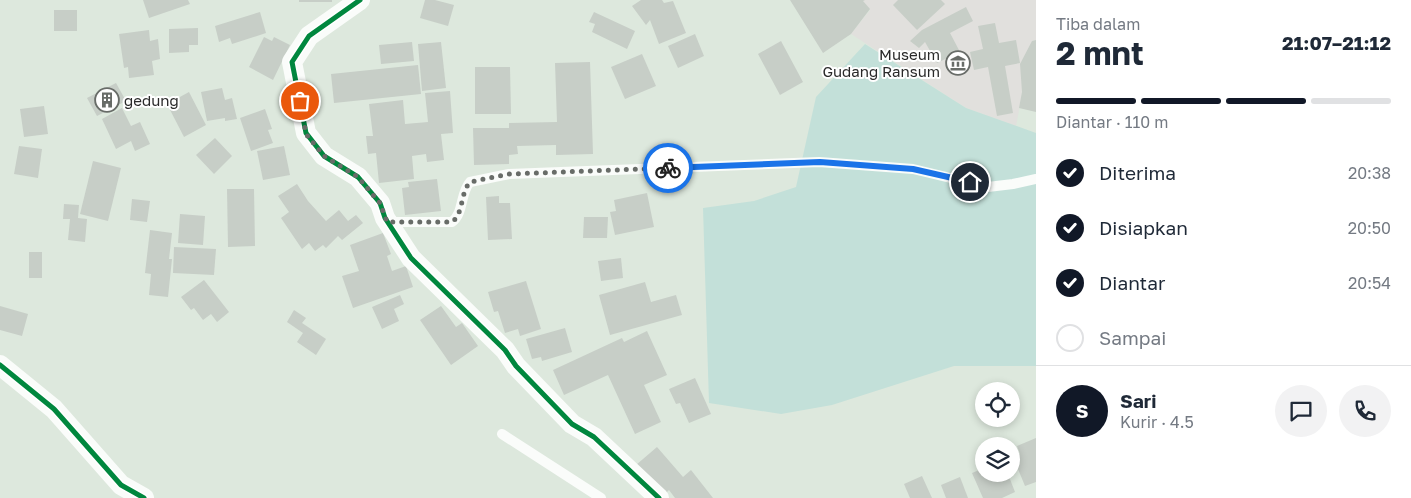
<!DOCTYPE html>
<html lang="id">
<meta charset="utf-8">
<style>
body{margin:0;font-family:"Golos Text",sans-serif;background:#f2f2f3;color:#1f2937;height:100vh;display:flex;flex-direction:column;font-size:19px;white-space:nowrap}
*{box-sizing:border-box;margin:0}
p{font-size:16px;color:#747a83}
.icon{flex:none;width:28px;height:28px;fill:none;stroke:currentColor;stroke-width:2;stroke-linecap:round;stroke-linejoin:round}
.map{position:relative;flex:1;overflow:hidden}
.panel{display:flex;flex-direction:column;background:#fff;width:375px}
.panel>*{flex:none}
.buttons{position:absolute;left:975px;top:382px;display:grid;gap:10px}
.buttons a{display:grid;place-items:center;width:45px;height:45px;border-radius:50%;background:#fff;box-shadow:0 2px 8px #0003;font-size:25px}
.pin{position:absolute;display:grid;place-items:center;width:42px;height:42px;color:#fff;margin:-21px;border:2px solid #fff;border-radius:50%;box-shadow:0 1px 5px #0007}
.courier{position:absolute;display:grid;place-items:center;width:50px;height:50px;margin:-25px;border:4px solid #1a73e8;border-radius:50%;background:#fff;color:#222;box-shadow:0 1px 6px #0007}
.overview em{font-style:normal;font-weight:700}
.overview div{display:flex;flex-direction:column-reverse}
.overview{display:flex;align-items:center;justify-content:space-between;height:85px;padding:0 20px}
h1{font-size:32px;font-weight:700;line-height:38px}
.bar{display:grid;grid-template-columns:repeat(4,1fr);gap:8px 5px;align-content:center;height:60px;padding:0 20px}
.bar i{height:6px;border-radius:4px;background:#e0e1e3}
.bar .active{background:#111827}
.bar p{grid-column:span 4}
.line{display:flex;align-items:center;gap:12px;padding:0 20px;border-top:1px solid #e0e1e3}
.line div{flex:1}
.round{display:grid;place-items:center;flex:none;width:52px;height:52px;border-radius:26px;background:#f2f2f3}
ol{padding:0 20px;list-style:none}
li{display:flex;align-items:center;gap:15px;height:55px}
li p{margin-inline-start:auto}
li .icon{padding:5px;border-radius:50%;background:#111827;color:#fff;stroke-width:4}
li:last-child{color:#747a83}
li i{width:28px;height:28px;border:2px solid #e0e1e3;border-radius:50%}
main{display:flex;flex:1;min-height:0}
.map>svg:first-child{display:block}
.industrial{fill:#e1e0dd}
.cemetery{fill:#c3e0d9}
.building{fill:#c7cec7}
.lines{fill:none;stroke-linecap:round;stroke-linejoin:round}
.service{stroke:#fafcfa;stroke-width:10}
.minor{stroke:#fafcfa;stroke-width:20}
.cycleway-casing{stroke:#fff;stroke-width:8}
.cycleway{stroke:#00873e;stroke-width:5}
.done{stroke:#686c68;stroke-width:5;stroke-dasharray:0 9}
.route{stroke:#1a73e8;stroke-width:6}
.labels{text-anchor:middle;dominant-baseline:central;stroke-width:4;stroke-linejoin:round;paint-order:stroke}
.poi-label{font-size:15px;fill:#292929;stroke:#fff;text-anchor:end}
</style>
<main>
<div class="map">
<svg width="1036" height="498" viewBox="0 0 1036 498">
<rect width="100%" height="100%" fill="#dde8dd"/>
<polygon class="industrial" points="862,0 1036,0 1036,40 1032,41 1016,126 966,108 851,34 870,10"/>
<polygon class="cemetery" points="865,44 966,108 1036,133 1036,366 954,366 832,405 781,414 709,403 703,208 754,201 796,187 816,97"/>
<g class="building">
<polygon points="143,0 188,0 190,4 149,18"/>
<rect x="299" y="0" width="33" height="2"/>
<polygon points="425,0 435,0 454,5 448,26 420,18"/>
<polygon points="641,0 662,0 664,3 673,1 686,33 659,44 650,20 646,25 632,6"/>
<polygon points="790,0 865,0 863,1 870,9 851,34 823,53"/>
<polygon points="898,0 941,0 945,4 917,30 893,5"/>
<polygon points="966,7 973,21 950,33 960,52 937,63 925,42 919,48 910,41 922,30"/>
<rect x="54" y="10" width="23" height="21"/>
<polygon points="260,12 266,33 232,44 230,38 219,42 215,26"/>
<polygon points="594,12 635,31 627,49 592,32 595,24 589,22"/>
<polygon points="995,23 999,43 1016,40 1020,63 1005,66 1013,113 997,116 988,67 974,70 970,52 983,49 978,26"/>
<polygon points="198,28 198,45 189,45 189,52 169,53 169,29"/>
<polygon points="149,30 150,41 158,39 160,59 152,61 154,75 129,78 128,67 124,68 119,34"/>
<polygon points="695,34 704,56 678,68 668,46"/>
<polygon points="264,37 272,41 274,37 290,45 273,80 249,67"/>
<polygon points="1036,40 1036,112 1019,108 1022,92 1020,64 1032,41"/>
<polygon points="781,41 803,82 780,95 758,54"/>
<polygon points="412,42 414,61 381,64 379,45"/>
<polygon points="441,42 446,88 422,91 418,44"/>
<polygon points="642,54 656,86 625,99 611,67"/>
<polygon points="590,62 593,154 556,155 556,145 517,146 518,154 509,155 509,164 474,165 473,128 509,128 509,123 557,122 555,63"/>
<polygon points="418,65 421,94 334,103 331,74"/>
<polygon points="475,67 510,67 511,114 475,114"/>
<polygon points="116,83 126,101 97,116 87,98"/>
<polygon points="222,88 225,100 232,98 237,119 225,121 225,118 207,121 201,92"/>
<polygon points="450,91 453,133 441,134 444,160 427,162 426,154 412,156 414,179 379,183 376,153 368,154 366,136 373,136 369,104 403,100 405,124 428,122 425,93"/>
<polygon points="189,92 206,125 184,137 167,104"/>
<polygon points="44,106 48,134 24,137 20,109"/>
<polygon points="122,108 131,126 140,122 150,144 135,151 131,141 116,149 102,119"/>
<polygon points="265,109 272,129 268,130 273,143 251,151 240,118"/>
<polygon points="215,138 232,156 214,174 196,155"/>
<polygon points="19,146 42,149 38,178 14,174"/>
<polygon points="284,146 290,175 263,180 257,151"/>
<polygon points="93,161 121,168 108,221 80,214"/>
<polygon points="437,179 441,211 405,215 402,188 409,187 408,182"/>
<polygon points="297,184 308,201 326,221 339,210 348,221 356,215 363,223 342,240 338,236 326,248 323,245 315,251 309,243 302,249 281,218 289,212 278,196"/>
<polygon points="227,189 254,189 255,246 228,247"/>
<polygon points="647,193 654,227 615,235 610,212 616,211 614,200"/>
<polygon points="499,196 499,203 510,203 512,239 488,240 486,197"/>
<polygon points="132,199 150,201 147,222 130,220"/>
<polygon points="64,204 79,205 78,218 87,219 85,242 68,240 70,219 63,219"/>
<polygon points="180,214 205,216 203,245 178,243"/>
<polygon points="584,217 608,217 607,238 583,238"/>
<polygon points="150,230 172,233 169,259 172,259 168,297 149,295 151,274 145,273"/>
<polygon points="383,233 391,254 387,256 392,271 406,266 413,287 353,308 342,276 359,271 350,245"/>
<polygon points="174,247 216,249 214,275 173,273"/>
<rect x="29" y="252" width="13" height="26"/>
<polygon points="621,258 623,278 601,281 598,261"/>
<polygon points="204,280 229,312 217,322 211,314 203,320 194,308 191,310 181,297"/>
<polygon points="526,281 541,329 520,336 518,329 505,333 498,311 494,312 488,292"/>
<polygon points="645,282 651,302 676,295 682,315 610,335 599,295"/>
<polygon points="400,295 404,304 394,309 399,321 382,329 372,307"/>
<polygon points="0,306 28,314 22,336 0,330"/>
<polygon points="441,306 456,327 462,323 478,346 451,365 420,320"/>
<polygon points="294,310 306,318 302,323 326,339 316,355 297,342 303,333 287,322"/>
<polygon points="565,328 572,352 542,361 541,357 532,359 526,339"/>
<polygon points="647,331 667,375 644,385 661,422 635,434 608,375 564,395 553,370 622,338 624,342"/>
<polygon points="695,378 711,414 689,423 680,403 676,404 669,389"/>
<polygon points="1036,438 1036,482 1025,486 1013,457 1020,454 1017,446"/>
<polygon points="657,447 683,477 691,470 713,498 675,498 669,490 665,494 636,465"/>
<polygon points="984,468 984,474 1008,474 1015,492 1002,498 983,498 972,473"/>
<polygon points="922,476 932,498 910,498 904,484"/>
<polygon points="960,477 968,498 946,498 941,485"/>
</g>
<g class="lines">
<g class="service">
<path d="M 387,222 L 452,222 C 464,213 460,193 470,182 L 509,174 L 819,162 L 913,169 L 988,187 L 1013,184 L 1036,179"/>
<polyline points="502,434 601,498"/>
</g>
<g class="minor">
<polyline points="360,0 309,36 292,62 306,133 324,156 358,177 380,203 385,218 411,258 505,350 516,366 572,424 594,437 659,498"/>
<polyline points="0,365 54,409 121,485 144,498"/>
</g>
<g class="cycleway-casing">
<g id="cycleway">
<polyline points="360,0 309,36 292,62 306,133 324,156 358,177 380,203 385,218 411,258 505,350 516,366 572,424 594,437 659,498"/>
<polyline points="0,365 54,409 121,485 144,498"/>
</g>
</g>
<use href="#cycleway" class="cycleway"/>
</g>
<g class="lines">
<path class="done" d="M 300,101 L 306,134 L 324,156 L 358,177 L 380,203 L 387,222 L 452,222 C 464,213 460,193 470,182 L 509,174 L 668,168"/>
<polyline class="route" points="668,168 820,162 913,169 970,182"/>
</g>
<defs>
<g id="museum-ring" transform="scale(1.25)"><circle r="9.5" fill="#fff" stroke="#686c68" stroke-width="1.5"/><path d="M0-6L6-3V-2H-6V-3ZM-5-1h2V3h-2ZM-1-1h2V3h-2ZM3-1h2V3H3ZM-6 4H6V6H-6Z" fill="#686c68"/></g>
<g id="building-ring" transform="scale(1.25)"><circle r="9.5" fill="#fff" stroke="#686c68" stroke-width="1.5"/><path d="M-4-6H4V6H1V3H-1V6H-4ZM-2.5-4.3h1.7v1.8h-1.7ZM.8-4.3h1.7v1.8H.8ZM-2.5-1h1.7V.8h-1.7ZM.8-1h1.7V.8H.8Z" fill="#686c68"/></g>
</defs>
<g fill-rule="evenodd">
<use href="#museum-ring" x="958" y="63"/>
<use href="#building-ring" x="107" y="100"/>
</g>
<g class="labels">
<g class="poi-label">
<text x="940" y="54">Museum<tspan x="940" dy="17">Gudang Ransum</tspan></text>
<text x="124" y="100" text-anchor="start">gedung</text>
</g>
</g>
</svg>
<div class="buttons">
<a><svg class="icon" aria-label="locate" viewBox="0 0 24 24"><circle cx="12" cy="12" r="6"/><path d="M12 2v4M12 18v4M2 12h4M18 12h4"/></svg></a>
<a><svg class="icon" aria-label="layers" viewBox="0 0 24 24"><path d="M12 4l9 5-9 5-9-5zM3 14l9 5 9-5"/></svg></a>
</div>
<div class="pin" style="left:300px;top:101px;background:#ea580c"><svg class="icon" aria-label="bag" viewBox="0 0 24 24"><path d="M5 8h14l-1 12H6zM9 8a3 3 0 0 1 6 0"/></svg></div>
<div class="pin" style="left:970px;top:182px;background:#1f2937"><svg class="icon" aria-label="home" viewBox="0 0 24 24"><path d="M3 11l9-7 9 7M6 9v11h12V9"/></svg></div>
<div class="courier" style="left:668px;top:168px"><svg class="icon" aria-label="bike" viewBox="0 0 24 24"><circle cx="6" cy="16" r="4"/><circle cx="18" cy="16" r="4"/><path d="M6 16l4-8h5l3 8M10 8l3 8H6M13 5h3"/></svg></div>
</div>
<section class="panel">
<div class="overview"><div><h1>2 mnt</h1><p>Tiba dalam</p></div><em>21:07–21:12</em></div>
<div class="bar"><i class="active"></i><i class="active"></i><i class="active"></i><i></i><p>Diantar · 110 m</p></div>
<ol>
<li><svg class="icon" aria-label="check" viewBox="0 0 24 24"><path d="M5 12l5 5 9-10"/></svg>Diterima<p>20:38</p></li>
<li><svg class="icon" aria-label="check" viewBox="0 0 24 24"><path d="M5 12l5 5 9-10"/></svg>Disiapkan<p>20:50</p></li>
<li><svg class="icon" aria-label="check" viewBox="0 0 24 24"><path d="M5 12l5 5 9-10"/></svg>Diantar<p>20:54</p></li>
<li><i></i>Sampai</li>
</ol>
<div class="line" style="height:90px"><b class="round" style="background:#111827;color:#fff">S</b><div><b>Sari</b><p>Kurir · 4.5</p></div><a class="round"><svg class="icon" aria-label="chat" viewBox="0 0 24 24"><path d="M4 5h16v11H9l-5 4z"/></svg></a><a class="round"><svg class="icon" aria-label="phone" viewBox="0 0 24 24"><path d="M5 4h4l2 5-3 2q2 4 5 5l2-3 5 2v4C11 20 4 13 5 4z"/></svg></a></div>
</section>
</main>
